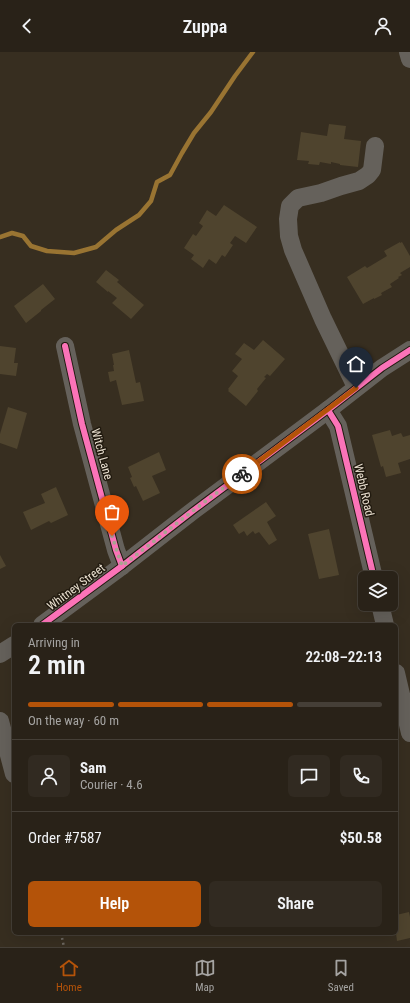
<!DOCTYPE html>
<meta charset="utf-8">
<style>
body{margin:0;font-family:"Roboto Condensed",sans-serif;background:#312a21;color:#f1f3f6;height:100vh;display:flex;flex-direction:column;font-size:15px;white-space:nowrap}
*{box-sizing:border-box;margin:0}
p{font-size:13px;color:#a5a4a2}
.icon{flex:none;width:22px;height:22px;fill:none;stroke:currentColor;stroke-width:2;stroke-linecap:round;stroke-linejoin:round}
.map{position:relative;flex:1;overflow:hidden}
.sheet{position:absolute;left:12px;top:571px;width:386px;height:312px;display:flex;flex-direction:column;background:#292218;border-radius:6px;box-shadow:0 4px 16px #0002,0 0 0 1px #453f37}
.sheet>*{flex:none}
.fabs{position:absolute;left:358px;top:519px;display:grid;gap:8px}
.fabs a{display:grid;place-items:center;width:40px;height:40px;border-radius:6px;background:#292218;box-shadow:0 4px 16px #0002,0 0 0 1px #453f37;font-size:20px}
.pin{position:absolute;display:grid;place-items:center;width:34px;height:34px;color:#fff;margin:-41px -17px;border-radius:50% 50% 50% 0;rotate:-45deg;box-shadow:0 0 4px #0007}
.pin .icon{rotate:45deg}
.courier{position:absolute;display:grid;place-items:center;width:40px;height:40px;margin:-20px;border:3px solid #b45309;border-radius:50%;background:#fff;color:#222;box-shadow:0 1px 5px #0007}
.summary em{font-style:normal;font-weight:600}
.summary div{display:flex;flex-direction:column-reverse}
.summary{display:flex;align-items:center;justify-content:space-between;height:68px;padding:0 16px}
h1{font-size:26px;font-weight:600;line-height:30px}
.bar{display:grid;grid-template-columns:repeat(4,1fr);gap:6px 4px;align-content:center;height:48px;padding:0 16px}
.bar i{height:5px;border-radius:3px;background:#453f37}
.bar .active{background:#b45309}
.bar p{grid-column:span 4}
.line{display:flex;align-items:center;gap:10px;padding:0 16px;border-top:1px solid #453f37}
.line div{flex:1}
.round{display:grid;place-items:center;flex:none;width:42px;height:42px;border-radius:6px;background:#312a21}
.cta{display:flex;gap:8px;margin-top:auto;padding:8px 16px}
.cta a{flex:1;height:46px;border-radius:6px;background:#b45309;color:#fff;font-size:16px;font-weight:600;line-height:46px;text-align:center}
.cta a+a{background:#312a21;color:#f1f3f6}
header{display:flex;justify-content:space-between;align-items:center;height:52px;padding:0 16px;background:#292218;font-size:18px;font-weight:600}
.tab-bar{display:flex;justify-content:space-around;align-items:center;height:56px;border-top:1px solid #453f37;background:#292218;font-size:11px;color:#a5a4a2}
.tab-bar a{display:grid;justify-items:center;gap:2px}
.tab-bar .active{color:#b45309}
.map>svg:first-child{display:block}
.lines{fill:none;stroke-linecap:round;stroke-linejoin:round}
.stream{stroke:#997432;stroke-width:4.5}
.building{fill:#4f442e}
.path{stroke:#6d6861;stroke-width:2.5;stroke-dasharray:2 3;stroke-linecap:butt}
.minor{stroke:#65615b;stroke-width:18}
.cycleway-casing{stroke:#211a0f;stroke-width:8}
.cycleway{stroke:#fb73b8;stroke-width:6}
.done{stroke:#aba292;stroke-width:4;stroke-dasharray:0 7.2}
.route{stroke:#b45309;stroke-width:5}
.labels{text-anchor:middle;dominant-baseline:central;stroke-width:3;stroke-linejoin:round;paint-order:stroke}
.street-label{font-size:12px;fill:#eae0d0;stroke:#211a0f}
</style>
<header><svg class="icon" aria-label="back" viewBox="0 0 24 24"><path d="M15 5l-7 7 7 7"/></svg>Zuppa<svg class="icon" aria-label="person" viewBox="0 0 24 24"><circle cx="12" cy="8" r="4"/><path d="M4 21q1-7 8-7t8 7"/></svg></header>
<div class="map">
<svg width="410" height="895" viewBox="0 0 410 895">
<rect width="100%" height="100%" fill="#372e20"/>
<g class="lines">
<polyline class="stream" points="0,185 12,181 23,184 31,194 47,199 74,201 96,195 116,178 139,163 151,149 157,130 170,123 182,101 194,81 211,60 235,24 253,0"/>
</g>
<g class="building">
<polygon points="329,72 346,74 344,87 361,89 358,115 340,113 340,112 331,110 331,112 320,110 319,113 308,112 309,109 297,108 301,80 327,84"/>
<polygon points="224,153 257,175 246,191 235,184 230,191 233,193 225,205 222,203 216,212 209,207 203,216 191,207 194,203 184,196 193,182 196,184 203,174 199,171 207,158 216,164"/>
<polygon points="400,190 400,191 402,190 410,204 410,215 400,221 402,223 398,225 399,226 390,232 392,235 381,241 382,243 374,247 374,246 363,252 347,225 365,214 367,216 387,204 384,199"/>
<polygon points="106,218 119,228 117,230 144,253 131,267 112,251 117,246 108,239 108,240 96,230"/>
<polygon points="43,232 55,247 41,258 41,259 26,271 14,254"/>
<polygon points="263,288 285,307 270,324 267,322 264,325 266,326 257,337 258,339 246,354 228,339 229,338 228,337 238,324 232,319 242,307 235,302 244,291 254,298"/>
<polygon points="0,294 16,296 14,311 18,311 16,324 0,322"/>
<polygon points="129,298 136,331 140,330 144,349 122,353 116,328 110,330 108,320 114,319 113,313 114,313 112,302"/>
<polygon points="8,355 27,361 17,397 0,391 0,382"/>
<polygon points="390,378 392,384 401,381 403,385 410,383 410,407 398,411 401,421 386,425 383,414 381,415 372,383"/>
<polygon points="159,400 166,418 152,424 160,441 143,449 136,434 134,435 130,426 132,425 128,415"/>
<polygon points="56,435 68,463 51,471 49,469 31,478 23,460 45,451 41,442"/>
<polygon points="266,450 276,464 267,470 277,488 269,493 259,480 255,482 253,479 247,484 244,479 239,482 233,473"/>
<polygon points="329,477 339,523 319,527 308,482"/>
<polygon points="0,503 6,514 0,517"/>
<polygon points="409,860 410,865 410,886 397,889 396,881 396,863"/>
</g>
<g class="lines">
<polyline class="path" points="61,881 64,895"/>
<g class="minor">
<polyline points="408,0 410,7"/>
<polyline points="65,294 82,372 116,498 122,514"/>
<polyline points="356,335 323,267 293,198 289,184 288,167 290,154 298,146 321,141 341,134 359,129 368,123 372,118 375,94"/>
<polyline points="328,358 338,374 374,526"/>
<polyline points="380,552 385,573"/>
<polyline points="42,573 122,514 194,458 328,358 382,316 410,298"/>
<polyline points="0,602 14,593"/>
<polyline points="396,621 410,681"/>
<polyline points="0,669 14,722"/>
</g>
<g class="cycleway-casing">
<g id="cycleway">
<polyline points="65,294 82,372 116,498 122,514"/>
<polyline points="328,358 338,374 374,526"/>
<polyline points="42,573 122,514 194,458 328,358 382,316 410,298"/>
</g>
</g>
<use href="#cycleway" class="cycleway"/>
</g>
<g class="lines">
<polyline class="done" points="112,484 122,514 194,458 242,422"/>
<polyline class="route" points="242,422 356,336"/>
</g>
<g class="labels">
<g class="street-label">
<text transform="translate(102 402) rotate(75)">Witch Lane</text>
<text transform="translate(364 438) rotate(77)">Webb Road</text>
<text transform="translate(76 535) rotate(-37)">Whitney Street</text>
</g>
</g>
</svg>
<div class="fabs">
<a><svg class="icon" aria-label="layers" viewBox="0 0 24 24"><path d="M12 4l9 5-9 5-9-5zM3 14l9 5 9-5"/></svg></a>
</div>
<div class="pin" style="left:112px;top:484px;background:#ea580c"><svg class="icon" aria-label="bag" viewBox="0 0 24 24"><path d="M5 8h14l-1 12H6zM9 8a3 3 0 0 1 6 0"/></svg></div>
<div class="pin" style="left:356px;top:336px;background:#1f2937"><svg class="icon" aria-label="home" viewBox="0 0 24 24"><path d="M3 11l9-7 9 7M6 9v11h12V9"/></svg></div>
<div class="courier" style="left:242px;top:422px"><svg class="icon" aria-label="bike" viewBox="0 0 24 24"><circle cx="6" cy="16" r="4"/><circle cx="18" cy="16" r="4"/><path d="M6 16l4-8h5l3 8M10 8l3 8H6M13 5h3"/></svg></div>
<section class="sheet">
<div class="summary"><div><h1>2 min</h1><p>Arriving in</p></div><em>22:08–22:13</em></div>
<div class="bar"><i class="active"></i><i class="active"></i><i class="active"></i><i></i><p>On the way · 60 m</p></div>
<div class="line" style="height:72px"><a class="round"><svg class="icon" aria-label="person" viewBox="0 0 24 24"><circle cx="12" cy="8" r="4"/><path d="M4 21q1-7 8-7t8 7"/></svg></a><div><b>Sam</b><p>Courier · 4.6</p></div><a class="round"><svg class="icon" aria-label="chat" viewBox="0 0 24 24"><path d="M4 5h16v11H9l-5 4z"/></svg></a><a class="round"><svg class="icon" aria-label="phone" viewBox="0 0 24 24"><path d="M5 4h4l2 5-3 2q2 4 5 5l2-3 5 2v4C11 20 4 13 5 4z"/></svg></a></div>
<div class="line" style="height:52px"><div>Order #7587</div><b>$50.58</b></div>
<div class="cta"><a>Help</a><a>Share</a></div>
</section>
</div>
<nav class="tab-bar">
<a class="active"><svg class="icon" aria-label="home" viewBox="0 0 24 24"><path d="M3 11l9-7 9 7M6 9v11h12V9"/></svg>Home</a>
<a><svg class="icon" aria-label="map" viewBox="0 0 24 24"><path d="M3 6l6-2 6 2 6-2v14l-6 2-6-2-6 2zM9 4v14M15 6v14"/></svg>Map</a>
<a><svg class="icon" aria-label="saved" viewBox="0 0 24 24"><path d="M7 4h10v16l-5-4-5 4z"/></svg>Saved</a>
</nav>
